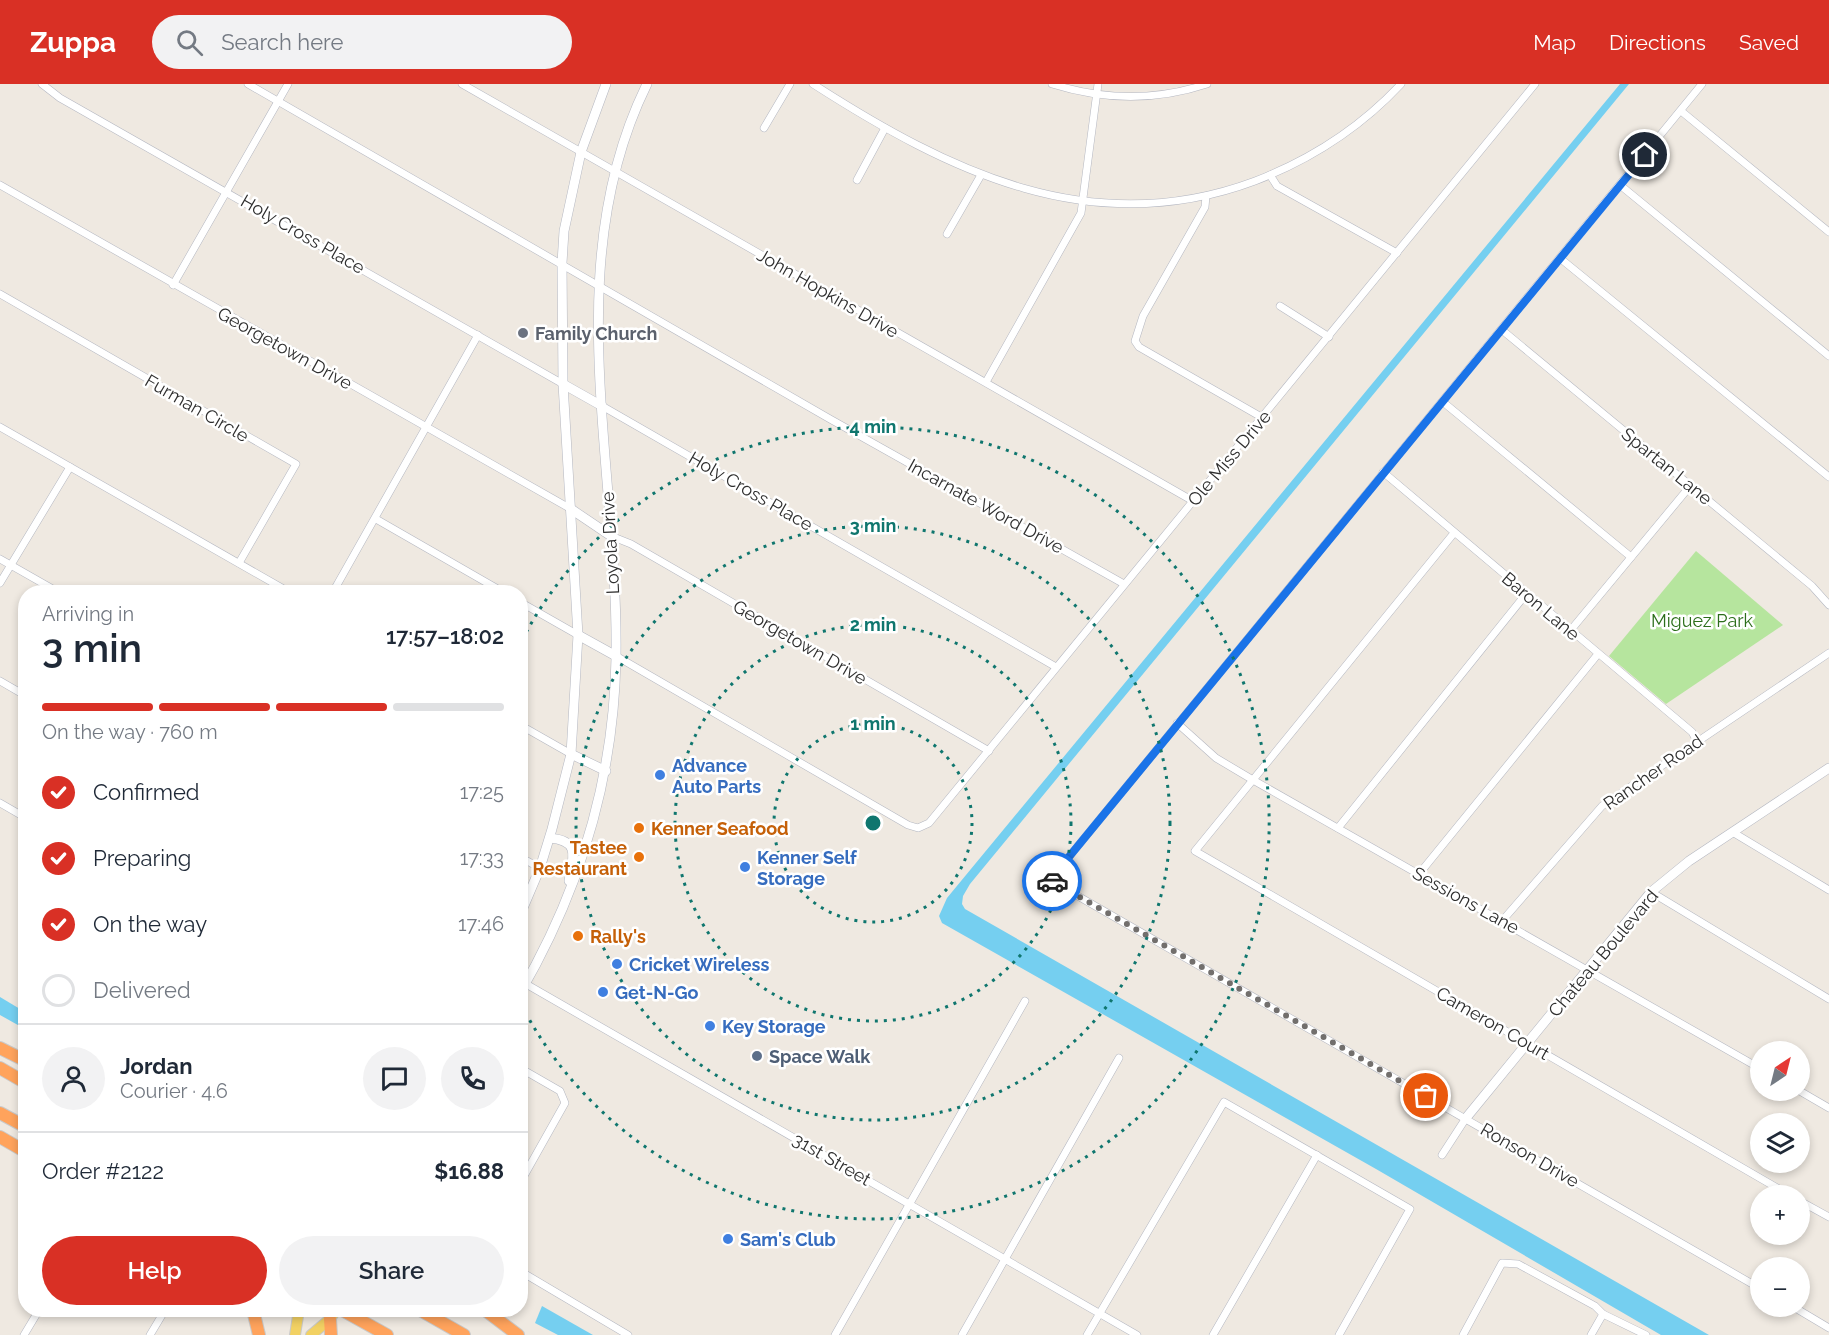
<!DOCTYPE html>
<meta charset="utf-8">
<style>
body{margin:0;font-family:Raleway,sans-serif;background:#f2f2f3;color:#1f2937;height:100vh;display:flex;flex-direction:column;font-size:22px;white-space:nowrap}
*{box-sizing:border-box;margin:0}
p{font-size:20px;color:#747a83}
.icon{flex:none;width:33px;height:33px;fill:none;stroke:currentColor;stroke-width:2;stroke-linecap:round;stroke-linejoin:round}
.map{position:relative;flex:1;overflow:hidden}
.details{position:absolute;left:18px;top:501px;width:510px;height:732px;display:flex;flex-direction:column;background:#fff;border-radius:24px;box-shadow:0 3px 9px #0003}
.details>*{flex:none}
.needle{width:39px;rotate:35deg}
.tools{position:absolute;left:1750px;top:957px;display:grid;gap:12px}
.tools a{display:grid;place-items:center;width:60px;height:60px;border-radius:50%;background:#fff;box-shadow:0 3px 9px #0003;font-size:30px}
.pin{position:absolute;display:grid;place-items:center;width:51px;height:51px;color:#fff;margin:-26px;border:3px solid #fff;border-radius:50%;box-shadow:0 2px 6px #0007}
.courier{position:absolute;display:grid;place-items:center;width:60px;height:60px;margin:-30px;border:4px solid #1a73e8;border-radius:50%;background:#fff;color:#222;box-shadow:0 2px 8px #0007}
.head em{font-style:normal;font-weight:600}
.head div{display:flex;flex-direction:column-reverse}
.head{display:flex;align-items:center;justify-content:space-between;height:102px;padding:0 24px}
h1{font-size:39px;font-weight:600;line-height:45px}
.bar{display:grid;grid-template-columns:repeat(4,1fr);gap:9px 6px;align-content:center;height:72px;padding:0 24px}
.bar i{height:8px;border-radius:4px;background:#e0e1e3}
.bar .active{background:#d93025}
.bar p{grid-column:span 4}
.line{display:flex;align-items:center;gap:15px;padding:0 24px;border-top:2px solid #e0e1e3}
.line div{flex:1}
.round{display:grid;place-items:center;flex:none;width:63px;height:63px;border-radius:32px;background:#f2f2f3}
ol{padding:0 24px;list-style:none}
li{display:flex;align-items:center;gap:18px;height:66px}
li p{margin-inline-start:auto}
li .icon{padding:6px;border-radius:50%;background:#d93025;color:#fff;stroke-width:4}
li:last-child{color:#747a83}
li i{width:33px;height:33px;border:3px solid #e0e1e3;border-radius:50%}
.button{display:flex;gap:12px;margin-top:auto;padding:12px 24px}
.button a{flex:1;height:69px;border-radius:36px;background:#d93025;color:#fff;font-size:24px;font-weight:600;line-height:69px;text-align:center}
.button a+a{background:#f2f2f3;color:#1f2937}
header{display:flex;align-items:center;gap:36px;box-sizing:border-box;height:84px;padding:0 30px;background:#d93025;color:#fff}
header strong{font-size:28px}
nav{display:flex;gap:33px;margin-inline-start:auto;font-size:21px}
.search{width:420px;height:54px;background:#f2f2f3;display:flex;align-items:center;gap:15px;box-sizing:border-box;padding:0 21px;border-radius:33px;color:#747a83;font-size:22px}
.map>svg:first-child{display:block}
.green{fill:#b6e59e}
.water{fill:#75cff0}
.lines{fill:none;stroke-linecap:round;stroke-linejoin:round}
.street-casing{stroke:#b4b7c1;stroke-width:8}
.secondary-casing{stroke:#b4b7c1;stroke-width:10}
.primary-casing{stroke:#c9c9c9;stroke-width:12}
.highway-casing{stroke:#c9c9c9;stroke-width:14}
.street{stroke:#fff;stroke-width:7}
.secondary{stroke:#fff;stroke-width:9}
.primary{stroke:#f2d163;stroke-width:10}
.highway{stroke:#ffa35c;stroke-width:12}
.done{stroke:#726f6d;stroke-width:6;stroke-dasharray:0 10.8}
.route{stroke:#1a73e8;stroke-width:8}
.ring{fill:none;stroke:#0f766e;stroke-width:3;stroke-dasharray:3 6}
.worship-dot{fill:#6b7280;stroke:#fff;stroke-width:2}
.shop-dot{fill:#3f7fe0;stroke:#fff;stroke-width:2}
.food-dot{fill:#e8710a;stroke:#fff;stroke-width:2}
.service-dot{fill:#5c6f8a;stroke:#fff;stroke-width:2}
.labels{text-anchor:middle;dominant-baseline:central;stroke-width:5;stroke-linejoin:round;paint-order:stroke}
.street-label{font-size:18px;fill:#2e2e2e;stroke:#fff}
.worship-label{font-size:18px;font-weight:bold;fill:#5b616d;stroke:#fff;text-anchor:start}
.park-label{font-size:18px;fill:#2c6e1b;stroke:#fff}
.shop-label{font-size:18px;font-weight:bold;fill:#366cbe;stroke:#fff;text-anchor:start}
.food-label{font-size:18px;font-weight:bold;fill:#c56008;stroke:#fff;text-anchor:start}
.service-label{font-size:18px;font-weight:bold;fill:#4e5e75;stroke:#fff;text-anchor:start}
.centre{fill:#0f766e;stroke:#fff;stroke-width:3}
.ring-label{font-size:18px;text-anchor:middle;font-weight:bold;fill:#0f766e;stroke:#fff;stroke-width:5;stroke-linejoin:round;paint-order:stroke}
</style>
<header>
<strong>Zuppa</strong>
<div class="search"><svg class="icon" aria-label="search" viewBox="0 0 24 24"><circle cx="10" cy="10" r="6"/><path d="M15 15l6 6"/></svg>Search here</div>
<nav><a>Map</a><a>Directions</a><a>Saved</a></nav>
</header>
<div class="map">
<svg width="1829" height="1251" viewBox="0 0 1829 1251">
<rect width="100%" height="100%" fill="#efe9e1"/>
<polygon class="green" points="1696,467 1783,541 1666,620 1609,572"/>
<g class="water">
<polygon points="1620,0 1629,0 970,800 963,812 962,820 965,825 1709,1251 1661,1251 1376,1085 942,839 939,832 947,814"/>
<polygon points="0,913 25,928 25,945 0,931"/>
<polygon points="542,1222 593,1251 558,1251 535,1239"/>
</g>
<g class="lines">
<g class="street-casing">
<g id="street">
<polyline points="42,0 60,14 563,300"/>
<polyline points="248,0 830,335 1124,500"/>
<polyline points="462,0 1193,417"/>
<path d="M 813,0 C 950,88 1092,158 1255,97 C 1312,75 1360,44 1401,0"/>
<path d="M 1052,0 C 1103,16 1156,17 1207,0"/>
<polyline points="1702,0 1050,796 1761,1205"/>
<polyline points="1681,27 1829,148"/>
<polyline points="764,44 790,0"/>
<polyline points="1270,91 1277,102 1397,169"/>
<polyline points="857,96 885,44"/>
<polyline points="0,101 571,425"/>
<polyline points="1620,101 1829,272"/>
<polyline points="1206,112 1205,123 1143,232 1135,257 1139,263 1263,334"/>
<polyline points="947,150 981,91"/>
<polyline points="1561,175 1829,393"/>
<polyline points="173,201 288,0"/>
<polyline points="0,210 296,380 239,479"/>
<polyline points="1280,222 1329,253"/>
<polyline points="1502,246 1812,502 1829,521"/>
<polyline points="986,298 1081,129 1098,0"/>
<polyline points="1443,318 1631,473"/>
<polyline points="602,322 1056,583"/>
<polyline points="0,343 289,508"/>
<polyline points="1383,388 1692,648 1697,657"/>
<polyline points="376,435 503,508"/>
<polyline points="1454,449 1195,767 1791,1112"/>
<polyline points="611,452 631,460 989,667"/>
<polyline points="0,475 58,508"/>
<polyline points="0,499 70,383"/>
<polyline points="333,508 478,251"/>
<polyline points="520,518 578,551"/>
<polyline points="1570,547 1691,401"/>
<polyline points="616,572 908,741 918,744 929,739 1535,0"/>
<polyline points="0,597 26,612"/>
<polyline points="1177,639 1216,674 1253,696 1761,985"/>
<polyline points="520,641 571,670"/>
<polyline points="0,719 26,734"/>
<polyline points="1338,744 1526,510"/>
<polyline points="1734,749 1829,806"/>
<polyline points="520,773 540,784"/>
<polyline points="1419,790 1598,570"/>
<polyline points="1651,808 1829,915"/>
<polyline points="1502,837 1602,722 1829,569"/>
<polyline points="526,900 1137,1251"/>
<polyline points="520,984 560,1007 565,1019 520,1099"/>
<polyline points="1798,1006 1829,1024"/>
<polyline points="1442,1071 1466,1034"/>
<polyline points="1800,1117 1829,1133"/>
<polyline points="520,1187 628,1251"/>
<polyline points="1792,1222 1829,1244"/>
<polyline points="24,1251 39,1226"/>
<polyline points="150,1251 165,1226"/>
<polyline points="835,1251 1025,917"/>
<polyline points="962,1251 1119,974"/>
<polyline points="1087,1251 1224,1018 1410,1125 1339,1251"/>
<polyline points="1213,1251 1317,1071"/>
<polyline points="1463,1251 1502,1179 1518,1180 1595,1222 1603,1230 1646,1251"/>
<polyline points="1591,1251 1603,1230"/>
</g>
</g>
<g class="secondary-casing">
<g id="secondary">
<polyline points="563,300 602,322"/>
<polyline points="571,425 611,452"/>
<polyline points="578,551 616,572"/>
<polyline points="571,670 606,687"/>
<path d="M 550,754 C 581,757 573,773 569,797"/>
<polyline points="520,831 540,784 552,745 571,670 578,551 563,300 562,179 564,147 581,68 606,0"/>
<path d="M 520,909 C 580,806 614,693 616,574 C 619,383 558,180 647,0"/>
<polyline points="1466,1034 1651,808 1689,777 1829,684"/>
</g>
</g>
<g class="primary-casing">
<g id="primary">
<polyline points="295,1251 299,1226"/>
<polyline points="311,1251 330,1235 336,1226"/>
</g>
</g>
<g class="highway-casing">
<g id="highway">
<polyline points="0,964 26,977"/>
<polyline points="0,984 26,999"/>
<polyline points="0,1029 26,1043"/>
<polyline points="0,1053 26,1068"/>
<polyline points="253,1226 259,1251"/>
<polyline points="342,1226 387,1251"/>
<polyline points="420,1226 464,1251"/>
<polyline points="485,1226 518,1251"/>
<polyline points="330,1235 331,1251"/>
</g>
</g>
<use href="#street" class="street"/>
<use href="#secondary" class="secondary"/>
<use href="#primary" class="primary"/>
<use href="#highway" class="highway"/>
</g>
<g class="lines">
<polyline class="done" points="1052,797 1426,1012"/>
<polyline class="route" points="1052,797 1050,796 1645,71"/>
</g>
<g class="ring">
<circle cx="873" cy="739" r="99"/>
<circle cx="873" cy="739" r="198"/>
<circle cx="873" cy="739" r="297"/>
<path d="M522 556A396 396 0 1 1 522 922"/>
</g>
<circle class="worship-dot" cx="523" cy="249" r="6"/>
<g class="shop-dot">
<circle cx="660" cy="691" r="6"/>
<circle cx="745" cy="783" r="6"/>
<circle cx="617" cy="880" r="6"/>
<circle cx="603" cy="908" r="6"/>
<circle cx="710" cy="942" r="6"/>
<circle cx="728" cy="1155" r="6"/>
</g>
<g class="food-dot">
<circle cx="639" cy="744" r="6"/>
<circle cx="639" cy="773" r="6"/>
<circle cx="578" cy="852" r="6"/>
</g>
<circle class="service-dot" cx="757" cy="972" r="6"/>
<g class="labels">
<g class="street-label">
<text transform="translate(303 150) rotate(30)">Holy Cross Place</text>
<text transform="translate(828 209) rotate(30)">John Hopkins Drive</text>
<text transform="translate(285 264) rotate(29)">Georgetown Drive</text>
<text transform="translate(197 324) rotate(30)">Furman Circle</text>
<text transform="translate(1229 374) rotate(-50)">Ole Miss Drive</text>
<text transform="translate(1667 382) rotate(39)">Spartan Lane</text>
<text transform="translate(751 407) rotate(30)">Holy Cross Place</text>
<text transform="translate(986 422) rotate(29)">Incarnate Word Drive</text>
<text transform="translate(610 459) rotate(-93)">Loyola Drive</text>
<text transform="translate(1541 522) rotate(40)">Baron Lane</text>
<text transform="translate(800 558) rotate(30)">Georgetown Drive</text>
<text transform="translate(1653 688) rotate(-35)">Rancher Road</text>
<text transform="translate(1466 816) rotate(29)">Sessions Lane</text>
<text transform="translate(1603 869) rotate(-50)">Chateau Boulevard</text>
<text transform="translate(1493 939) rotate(30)">Cameron Court</text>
<text transform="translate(1530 1071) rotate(30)">Ronson Drive</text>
<text transform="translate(832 1075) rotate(30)">31st Street</text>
</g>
<g class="worship-label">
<text x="535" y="249">Family Church</text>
</g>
<g class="park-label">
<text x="1702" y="536">Miguez Park</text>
</g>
<g class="shop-label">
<text x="672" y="681">Advance<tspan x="672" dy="21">Auto Parts</tspan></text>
<text x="757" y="773">Kenner Self<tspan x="757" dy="21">Storage</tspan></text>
<text x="629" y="880">Cricket Wireless</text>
<text x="615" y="908">Get-N-Go</text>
<text x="722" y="942">Key Storage</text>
<text x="740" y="1155">Sam's Club</text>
</g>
<g class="food-label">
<text x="651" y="744">Kenner Seafood</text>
<text x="627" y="763" text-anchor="end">Tastee<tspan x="627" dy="21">Restaurant</tspan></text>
<text x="590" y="852">Rally's</text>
</g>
<g class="service-label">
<text x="769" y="972">Space Walk</text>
</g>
</g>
<circle cx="873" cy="739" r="9" class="centre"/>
<g class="ring-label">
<text x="873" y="349">4 min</text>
<text x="873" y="448">3 min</text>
<text x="873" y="547">2 min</text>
<text x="873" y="646">1 min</text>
</g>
</svg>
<div class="tools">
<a><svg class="needle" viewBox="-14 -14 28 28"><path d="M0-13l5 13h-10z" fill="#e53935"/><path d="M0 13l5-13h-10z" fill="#747a83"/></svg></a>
<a><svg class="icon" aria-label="layers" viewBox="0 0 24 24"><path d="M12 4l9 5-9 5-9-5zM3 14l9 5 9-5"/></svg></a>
<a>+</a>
<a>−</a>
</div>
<div class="pin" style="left:1426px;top:1012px;background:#ea580c"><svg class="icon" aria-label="bag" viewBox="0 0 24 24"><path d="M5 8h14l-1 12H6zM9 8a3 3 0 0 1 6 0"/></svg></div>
<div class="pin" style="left:1645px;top:71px;background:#1f2937"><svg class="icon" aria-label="home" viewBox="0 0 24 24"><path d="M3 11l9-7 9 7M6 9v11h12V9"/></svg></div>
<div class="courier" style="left:1052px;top:797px"><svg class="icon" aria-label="car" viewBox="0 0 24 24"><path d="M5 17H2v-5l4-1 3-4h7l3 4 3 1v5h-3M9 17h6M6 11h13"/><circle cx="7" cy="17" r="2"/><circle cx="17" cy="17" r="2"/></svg></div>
<section class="details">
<div class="head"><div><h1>3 min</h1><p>Arriving in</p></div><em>17:57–18:02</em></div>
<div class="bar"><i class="active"></i><i class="active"></i><i class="active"></i><i></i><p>On the way · 760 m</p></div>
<ol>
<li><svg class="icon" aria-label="check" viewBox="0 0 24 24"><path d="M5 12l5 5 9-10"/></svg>Confirmed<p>17:25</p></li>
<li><svg class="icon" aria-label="check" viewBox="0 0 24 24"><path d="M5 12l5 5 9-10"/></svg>Preparing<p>17:33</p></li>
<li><svg class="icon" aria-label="check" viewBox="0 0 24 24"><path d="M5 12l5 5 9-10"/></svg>On the way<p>17:46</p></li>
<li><i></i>Delivered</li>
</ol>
<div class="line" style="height:108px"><a class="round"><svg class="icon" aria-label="person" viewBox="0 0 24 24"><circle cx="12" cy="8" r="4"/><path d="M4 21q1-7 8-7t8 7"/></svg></a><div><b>Jordan</b><p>Courier · 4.6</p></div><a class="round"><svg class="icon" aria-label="chat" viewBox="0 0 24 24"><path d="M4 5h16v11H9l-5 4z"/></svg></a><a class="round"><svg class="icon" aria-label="phone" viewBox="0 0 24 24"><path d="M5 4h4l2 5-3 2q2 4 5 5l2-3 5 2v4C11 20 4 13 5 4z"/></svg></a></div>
<div class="line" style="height:78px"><div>Order #2122</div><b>$16.88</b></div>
<div class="button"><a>Help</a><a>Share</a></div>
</section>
</div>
